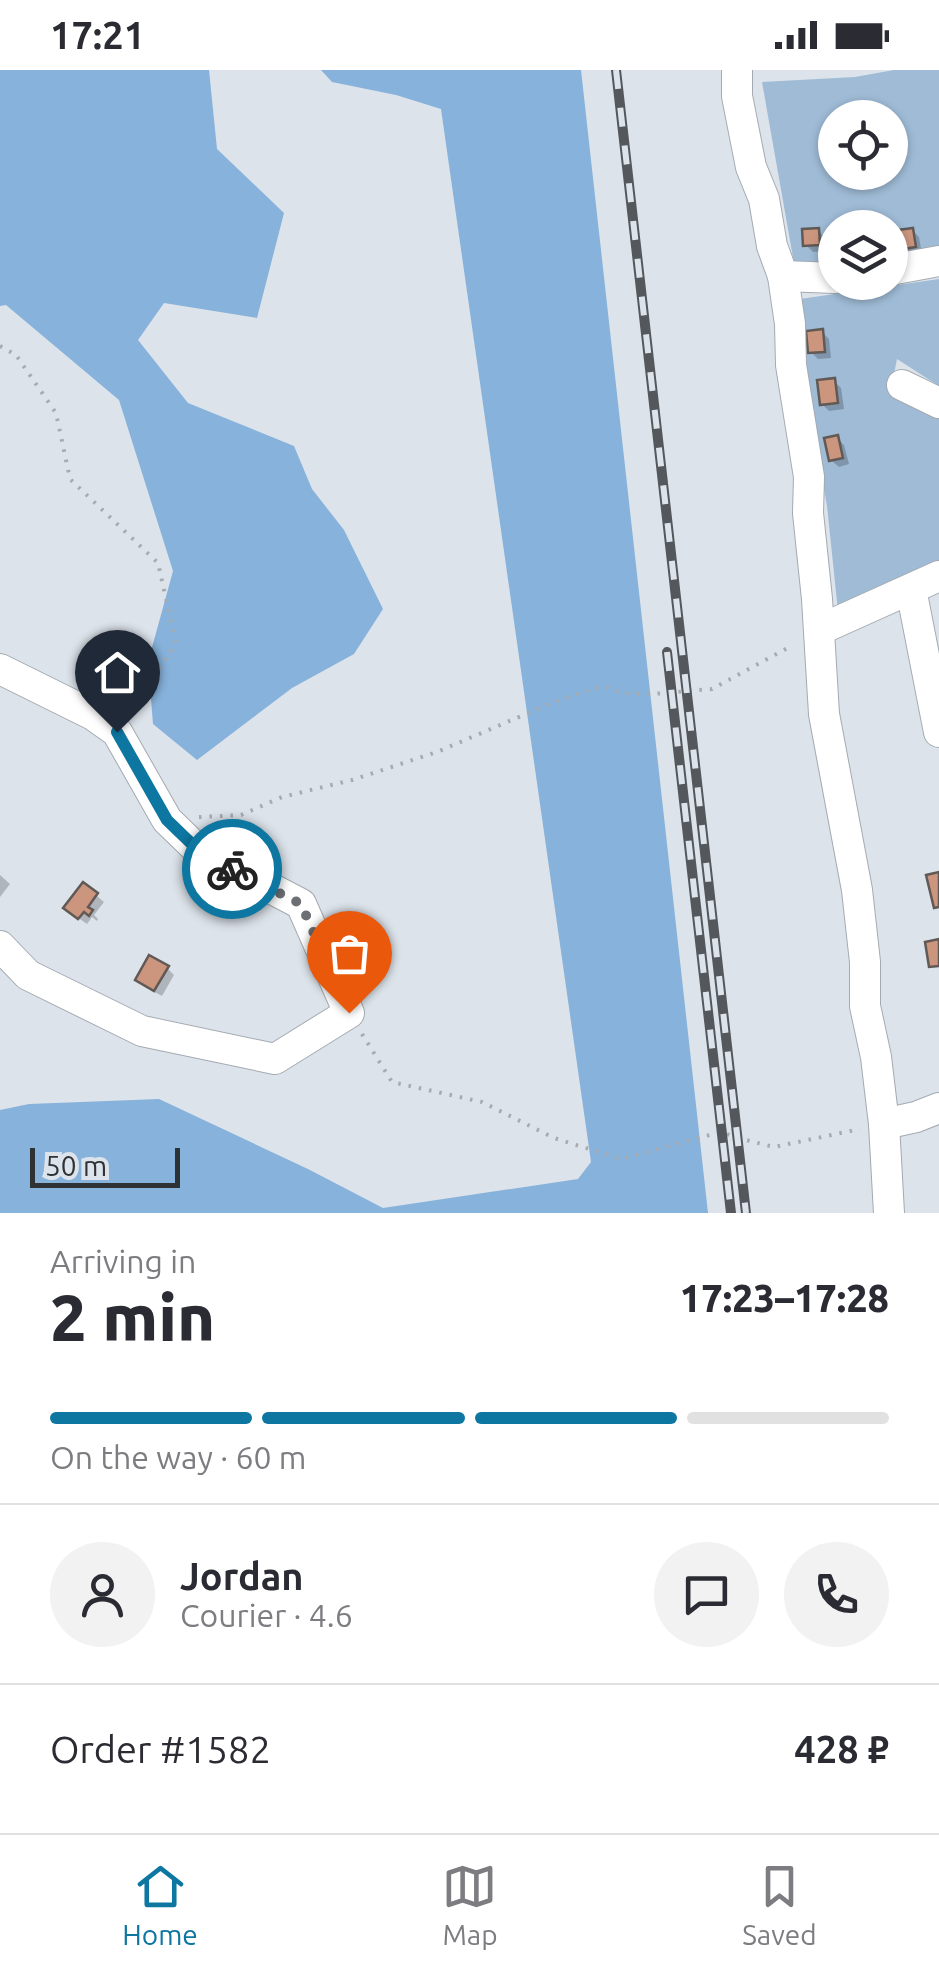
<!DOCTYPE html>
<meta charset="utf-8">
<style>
body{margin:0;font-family:Ubuntu,sans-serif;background:#f2f2f3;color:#2b2b33;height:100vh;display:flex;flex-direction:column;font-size:38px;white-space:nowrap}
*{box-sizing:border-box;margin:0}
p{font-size:32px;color:#7c7c81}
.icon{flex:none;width:55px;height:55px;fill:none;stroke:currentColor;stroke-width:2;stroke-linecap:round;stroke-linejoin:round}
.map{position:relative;height:1143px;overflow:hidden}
.drawer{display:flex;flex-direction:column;background:#fff;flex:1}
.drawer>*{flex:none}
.buttons{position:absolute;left:818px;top:30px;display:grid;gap:20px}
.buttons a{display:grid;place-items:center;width:90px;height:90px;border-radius:50%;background:#fff;box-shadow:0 2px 8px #0004;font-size:50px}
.scale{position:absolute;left:30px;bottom:25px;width:150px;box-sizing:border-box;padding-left:10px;border:5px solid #2f3235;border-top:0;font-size:28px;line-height:35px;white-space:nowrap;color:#2f3235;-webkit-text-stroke:8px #dce3ea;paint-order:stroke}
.pin{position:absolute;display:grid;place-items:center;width:85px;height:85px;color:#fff;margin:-102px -42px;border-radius:50% 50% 50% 0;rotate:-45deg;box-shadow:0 0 10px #0007}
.pin .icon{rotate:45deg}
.courier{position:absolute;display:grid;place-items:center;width:100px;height:100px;margin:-50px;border:8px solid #0d77a2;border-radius:50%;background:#fff;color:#222;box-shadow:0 2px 12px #0007}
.summary em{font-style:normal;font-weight:800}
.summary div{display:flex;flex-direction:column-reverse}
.summary{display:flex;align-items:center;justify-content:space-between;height:170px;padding:0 50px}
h1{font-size:65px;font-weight:800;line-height:75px}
.bar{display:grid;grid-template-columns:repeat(4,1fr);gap:15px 10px;align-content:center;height:120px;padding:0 50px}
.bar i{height:12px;border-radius:8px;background:#e1e1e2}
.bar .on{background:#0d77a2}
.bar p{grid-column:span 4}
.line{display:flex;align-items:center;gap:25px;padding:0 50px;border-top:2px solid #e1e1e2}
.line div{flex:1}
.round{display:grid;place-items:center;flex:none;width:105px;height:105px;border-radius:52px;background:#f2f2f3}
.status{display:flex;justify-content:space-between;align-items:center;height:70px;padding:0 50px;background:#fff;direction:ltr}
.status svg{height:28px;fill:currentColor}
.tabs{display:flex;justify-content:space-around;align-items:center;height:140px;border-top:2px solid #e1e1e2;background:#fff;font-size:28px;color:#7c7c81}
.tabs a{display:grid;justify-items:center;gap:5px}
.tabs .on{color:#0d77a2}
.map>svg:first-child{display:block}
.green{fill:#9fbbd6;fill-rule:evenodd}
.forest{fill:#87b2db}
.shadow{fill:#0003}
.building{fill:#cc957e;stroke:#615955;stroke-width:2.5}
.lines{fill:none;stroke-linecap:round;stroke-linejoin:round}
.minor-casing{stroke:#a4aab1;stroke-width:32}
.path{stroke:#a5abb1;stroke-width:4;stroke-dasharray:2.5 8;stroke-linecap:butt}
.minor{stroke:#fff;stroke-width:30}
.rail-casing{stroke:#54585c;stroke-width:10}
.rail{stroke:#dce3ea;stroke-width:6;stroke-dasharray:19;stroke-linecap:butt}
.done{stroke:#6c7074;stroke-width:10;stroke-dasharray:0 18}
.route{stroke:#0d77a2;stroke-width:12}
</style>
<div class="status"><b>17:21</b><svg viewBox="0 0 49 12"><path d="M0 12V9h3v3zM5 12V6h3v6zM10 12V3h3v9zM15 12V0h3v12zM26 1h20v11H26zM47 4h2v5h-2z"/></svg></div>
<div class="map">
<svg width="939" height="1143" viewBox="0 0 939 1143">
<rect width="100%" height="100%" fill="#dce3ea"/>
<g class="green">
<path d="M 894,0 L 939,0 L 939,181 L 890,190 L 890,158 L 835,158 L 835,192 L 794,193 L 762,12 L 855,7 ZM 835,48 L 890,48 L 890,102 L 835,102 Z"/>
<polygon points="939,209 939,316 897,289 891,319 939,344 939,496 838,541 827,436 799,280 800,229"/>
</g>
<g class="forest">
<polygon points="0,0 209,0 217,79 284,143 257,248 164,233 138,270 188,333 294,376 312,419 344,460 383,539 354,584 292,618 197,690 153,654 148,592 173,501 119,330 6,235 0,236"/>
<polygon points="321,0 581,0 708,1143 0,1143 0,1040 29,1034 159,1029 308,1099 383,1138 578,1109 591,1092 441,39 396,25 332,12"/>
</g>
<g class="shadow">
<polygon points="818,160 825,168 826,181 813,182 806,175"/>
<polygon points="912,160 919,167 922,184 896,188 890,181 890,164"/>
<polygon points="822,262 829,269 831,288 818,289 811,282"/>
<polygon points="834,311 841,318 844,339 829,341 822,334"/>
<polygon points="837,368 844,375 849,394 839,397 831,390"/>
<polygon points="0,805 10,814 0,827"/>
<polygon points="84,815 104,832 94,845 98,849 97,851 92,847 87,854 74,845"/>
<polygon points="167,898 174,905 162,926 145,917 138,910"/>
</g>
<g class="building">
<polygon points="819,158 820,175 803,176 802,159"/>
<polygon points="913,158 916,177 890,181 890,161"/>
<polygon points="823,259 825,282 808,283 806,261"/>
<polygon points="835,308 838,333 820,335 817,310"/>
<polygon points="838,365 843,388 829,391 824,368"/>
<polygon points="939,802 939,837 934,838 926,805"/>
<polygon points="83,812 98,823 88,837 93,840 89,846 84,842 78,849 63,838"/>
<polygon points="939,869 939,896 929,897 925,872"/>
<polygon points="149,885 169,896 154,921 135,910"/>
</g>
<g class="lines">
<g class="minor-casing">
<g id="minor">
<polyline points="737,0 737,26 751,97 764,129 772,176 783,206 790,254 791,295 809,407 808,443 817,529 824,644 857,820 865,892 865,936 876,987 884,1054 889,1143"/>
<polyline points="890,200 939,191"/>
<polyline points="783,206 835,208"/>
<polyline points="902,315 939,333"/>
<polyline points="911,519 939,662"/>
<polyline points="819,560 939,506"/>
<polyline points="0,599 93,645 117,662 167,750 198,780 301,834 349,943 275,989 142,961 28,905 0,876"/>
<polyline points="884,1054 916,1047 939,1038"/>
</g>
</g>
<g class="path">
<polyline points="0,276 16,285 56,343 70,409 158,493 176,574 145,620 120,632"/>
<polyline points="199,747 241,745 282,727 352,710 437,682 561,629 604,616 622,623 653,624 712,619 793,575"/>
<polyline points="362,964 392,1012 482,1032 554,1068 621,1089 721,1062 738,1068 774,1077 860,1059"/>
</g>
<use href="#minor" class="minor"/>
<g class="rail-casing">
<g id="rail">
<polyline points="616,0 746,1143"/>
<polyline points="667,582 731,1143"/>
</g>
</g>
<use href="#rail" class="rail"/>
</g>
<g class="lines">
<polyline class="done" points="232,799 301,834 349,943"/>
<polyline class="route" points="117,662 167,750 198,780 232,799"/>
</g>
</svg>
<div class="buttons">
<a><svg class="icon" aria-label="locate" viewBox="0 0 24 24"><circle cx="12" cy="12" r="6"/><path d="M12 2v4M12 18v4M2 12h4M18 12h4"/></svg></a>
<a><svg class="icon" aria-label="layers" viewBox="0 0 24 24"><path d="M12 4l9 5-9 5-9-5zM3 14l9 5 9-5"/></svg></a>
</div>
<div class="scale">50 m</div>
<div class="pin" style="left:349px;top:943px;background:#ea580c"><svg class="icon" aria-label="bag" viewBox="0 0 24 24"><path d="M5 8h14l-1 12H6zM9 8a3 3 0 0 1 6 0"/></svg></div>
<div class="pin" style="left:117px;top:662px;background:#1f2937"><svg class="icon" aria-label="home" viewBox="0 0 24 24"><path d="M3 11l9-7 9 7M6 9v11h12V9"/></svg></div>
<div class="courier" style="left:232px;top:799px"><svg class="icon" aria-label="bike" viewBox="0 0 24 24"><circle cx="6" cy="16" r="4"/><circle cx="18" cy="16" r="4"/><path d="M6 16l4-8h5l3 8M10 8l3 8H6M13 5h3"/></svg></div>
</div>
<section class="drawer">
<div class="summary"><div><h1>2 min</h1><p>Arriving in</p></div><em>17:23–17:28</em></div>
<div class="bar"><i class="on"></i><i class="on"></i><i class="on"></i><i></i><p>On the way · 60 m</p></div>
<div class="line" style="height:180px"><a class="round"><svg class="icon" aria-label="person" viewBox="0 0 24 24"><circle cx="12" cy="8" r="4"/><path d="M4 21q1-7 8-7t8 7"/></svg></a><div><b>Jordan</b><p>Courier · 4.6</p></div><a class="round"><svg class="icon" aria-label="chat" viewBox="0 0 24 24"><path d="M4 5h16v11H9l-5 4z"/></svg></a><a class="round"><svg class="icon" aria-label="phone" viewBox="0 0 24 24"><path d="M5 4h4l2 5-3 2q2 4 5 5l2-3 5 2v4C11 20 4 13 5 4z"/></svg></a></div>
<div class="line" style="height:130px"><div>Order #1582</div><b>428 ₽</b></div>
</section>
<nav class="tabs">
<a class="on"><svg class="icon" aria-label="home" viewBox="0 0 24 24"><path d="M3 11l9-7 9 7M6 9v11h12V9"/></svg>Home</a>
<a><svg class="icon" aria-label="map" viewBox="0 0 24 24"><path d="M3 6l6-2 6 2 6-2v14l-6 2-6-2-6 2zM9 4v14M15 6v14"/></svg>Map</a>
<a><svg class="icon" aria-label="saved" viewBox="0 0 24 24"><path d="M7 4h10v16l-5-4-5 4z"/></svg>Saved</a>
</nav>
